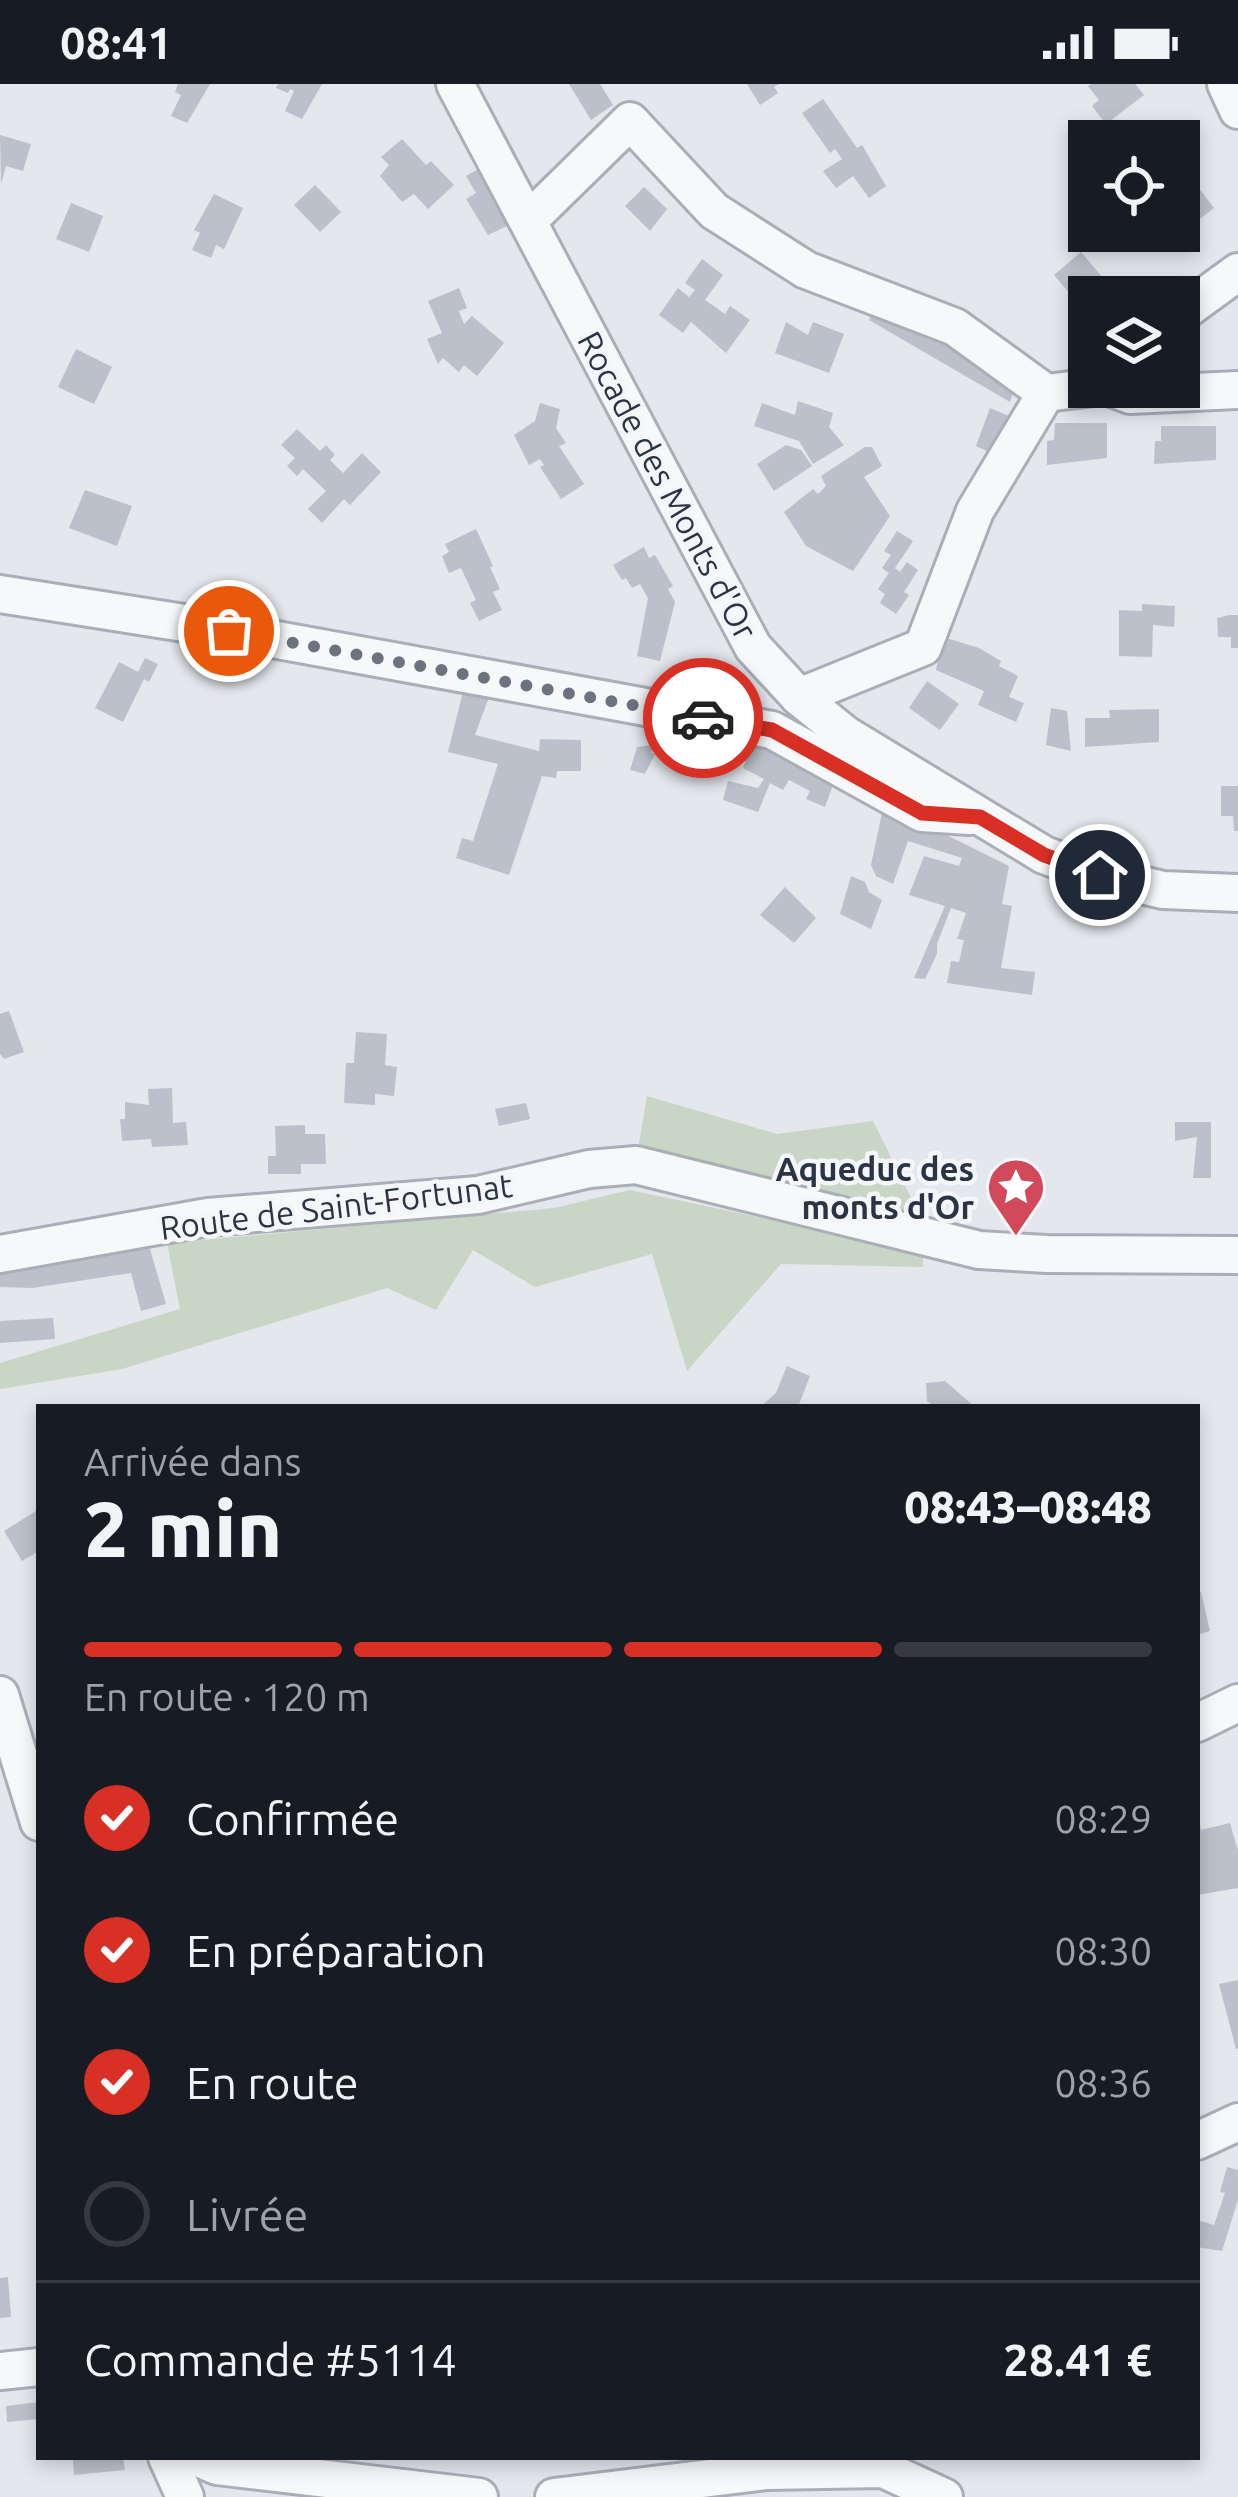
<!DOCTYPE html>
<html lang="fr">
<meta charset="utf-8">
<style>
body{margin:0;font-family:Ubuntu,sans-serif;background:#20242c;color:#f1f3f6;height:100vh;display:flex;flex-direction:column;font-size:45px;white-space:nowrap}
*{box-sizing:border-box;margin:0}
p{font-size:39px;color:#9ea1a6}
.icon{flex:none;width:66px;height:66px;fill:none;stroke:currentColor;stroke-width:2;stroke-linecap:round;stroke-linejoin:round}
.map{position:relative;flex:1;overflow:hidden}
.panel{position:absolute;left:36px;top:1320px;width:1164px;height:1056px;display:flex;flex-direction:column;background:#171b24;border-radius:0px;box-shadow:0 6px 18px #0003}
.panel>*{flex:none}
.controls{position:absolute;left:1068px;top:36px;display:grid;gap:24px}
.controls a{display:grid;place-items:center;width:132px;height:132px;border-radius:0px;background:#171b24;box-shadow:0 6px 18px #0003;font-size:60px}
.pin{position:absolute;display:grid;place-items:center;width:102px;height:102px;color:#fff;margin:-51px;border:6px solid #fff;border-radius:50%;box-shadow:0 3px 12px #0007}
.courier{position:absolute;display:grid;place-items:center;width:120px;height:120px;margin:-60px;border:9px solid #d93025;border-radius:50%;background:#fff;color:#222;box-shadow:0 3px 15px #0007}
.summary em{font-style:normal;font-weight:800}
.summary div{display:flex;flex-direction:column-reverse}
.summary{display:flex;align-items:center;justify-content:space-between;height:204px;padding:0 48px}
h1{font-size:78px;font-weight:800;line-height:90px}
.bar{display:grid;grid-template-columns:repeat(4,1fr);gap:18px 12px;align-content:center;height:144px;padding:0 48px}
.bar i{height:15px;border-radius:9px;background:#363941}
.bar .active{background:#d93025}
.bar p{grid-column:span 4}
.line{display:flex;align-items:center;gap:30px;padding:0 48px;border-top:3px solid #363941}
.line div{flex:1}
ol{padding:0 48px;list-style:none}
li{display:flex;align-items:center;gap:36px;height:132px}
li p{margin-inline-start:auto}
li .icon{padding:12px;border-radius:50%;background:#d93025;color:#fff;stroke-width:4}
li:last-child{color:#9ea1a6}
li i{width:66px;height:66px;border:6px solid #363941;border-radius:50%}
.status{display:flex;justify-content:space-between;align-items:center;height:84px;padding:0 60px;background:#171b24;direction:ltr}
.status svg{height:33px;fill:currentColor}
.map>svg:first-child{display:block}
.green{fill:#c9d6c5}
.building{fill:#bbc0ca}
.lines{fill:none;stroke-linecap:round;stroke-linejoin:round}
.minor-casing{stroke:#a9aeb7;stroke-width:42}
.minor{stroke:#f7f8fa;stroke-width:36}
.done{stroke:#6c737f;stroke-width:12;stroke-dasharray:0 21.6}
.route{stroke:#d93025;stroke-width:15}
.labels{text-anchor:middle;dominant-baseline:central;stroke-width:9;stroke-linejoin:round;paint-order:stroke}
.street-label{font-size:33px;fill:#2b3445;stroke:#f4f6f9}
.poi-label{font-size:33px;font-weight:bold;fill:#2b3445;stroke:#f4f6f9;text-anchor:end}
</style>
<div class="status"><b>08:41</b><svg viewBox="0 0 49 12"><path d="M0 12V9h3v3zM5 12V6h3v6zM10 12V3h3v9zM15 12V0h3v12zM26 1h20v11H26zM47 4h2v5h-2z"/></svg></div>
<div class="map">
<svg width="1238" height="2413" viewBox="0 0 1238 2413">
<rect width="100%" height="100%" fill="#e4e7ec"/>
<g class="green">
<polygon points="647,1012 777,1050 873,1037 924,1140 638,1065"/>
<polygon points="630,1106 923,1168 923,1183 781,1180 687,1287 652,1170 535,1203 473,1166 436,1226 387,1204 122,1285 0,1305 0,1279 180,1225 167,1159 554,1124"/>
</g>
<g class="building">
<polygon points="178,0 210,0 187,39 171,32 181,11 175,8"/>
<polygon points="278,0 322,0 302,35 285,27 294,7 290,5 288,9 276,4"/>
<polygon points="569,0 600,0 613,21 591,36"/>
<polygon points="747,0 779,0 774,3 778,9 760,21"/>
<polygon points="1091,0 1135,0 1144,11 1106,40 1092,22 1099,16 1088,2"/>
<polygon points="823,15 857,64 862,61 886,102 869,114 853,92 836,104 823,87 842,75 835,65 830,69 802,29"/>
<polygon points="0,51 31,60 23,87 6,82 1,100"/>
<polygon points="402,55 426,81 431,77 454,101 428,125 414,110 402,118 380,92 389,81 381,73"/>
<polygon points="480,84 513,139 488,151 466,115 476,109 466,92"/>
<polygon points="1188,90 1214,124 1187,145 1179,135 1179,97"/>
<polygon points="315,101 341,128 320,148 294,121"/>
<polygon points="644,103 667,125 650,147 625,122"/>
<polygon points="214,110 243,124 224,165 216,161 211,174 192,166 200,149 194,146"/>
<polygon points="71,119 103,132 89,168 56,155"/>
<polygon points="1081,168 1119,213 1089,213 1089,232 1054,191"/>
<polygon points="702,175 723,191 705,216 725,230 730,222 750,236 726,269 691,238 683,249 659,231 678,204 689,213 695,206 685,199"/>
<polygon points="459,204 467,224 459,227 464,240 472,232 504,259 477,292 464,281 459,288 443,274 438,280 427,255 442,249 428,217"/>
<polygon points="877,219 1017,297 1010,318 869,236"/>
<polygon points="786,238 808,251 813,238 844,250 829,289 775,269"/>
<polygon points="76,265 112,283 94,320 58,303"/>
<polygon points="798,317 833,329 829,343 844,361 813,380 799,357 754,342 762,319 795,331"/>
<polygon points="540,319 560,325 556,344 566,359 559,362 584,400 561,415 540,383 544,381 540,375 529,381 514,351 535,337"/>
<polygon points="990,324 1009,332 993,370 976,362"/>
<polygon points="1055,339 1107,339 1107,374 1047,381 1047,357 1054,356"/>
<polygon points="1161,342 1216,342 1216,376 1154,380 1155,357 1161,357"/>
<polygon points="297,345 320,367 326,361 335,371 330,376 343,389 362,369 381,388 350,421 344,415 322,439 308,425 326,407 303,385 297,392 287,382 295,374 281,361"/>
<polygon points="786,361 801,366 812,382 774,407 757,380"/>
<polygon points="865,363 872,363 882,382 864,393 890,432 853,487 806,462 784,428 813,405 818,410 826,402 821,392"/>
<polygon points="85,406 132,422 117,462 69,444"/>
<polygon points="476,445 493,482 490,483 500,505 493,508 502,526 479,537 470,519 476,516 461,484 449,489 442,472 449,468 445,460"/>
<polygon points="897,447 913,457 895,484 900,488 907,478 918,486 904,508 909,511 896,530 880,519 885,510 878,505 889,489 882,484 891,471 884,467"/>
<polygon points="644,463 649,474 655,471 673,502 668,505 675,518 660,577 637,572 648,514 640,500 632,504 626,494 622,496 613,481"/>
<polygon points="1142,520 1175,522 1174,543 1153,541 1152,573 1119,572 1119,526 1142,527"/>
<polygon points="1229,531 1238,531 1238,564 1231,564 1231,553 1218,553 1217,534"/>
<polygon points="943,553 979,564 1001,577 999,582 1018,592 1009,613 1024,619 1016,638 978,621 984,607 936,586"/>
<polygon points="145,574 158,580 149,598 144,595 123,638 95,624 119,578 138,588"/>
<polygon points="927,597 959,620 940,646 909,624"/>
<polygon points="465,600 492,605 475,651 539,667 540,655 581,656 581,687 557,687 556,694 542,692 509,791 456,774 462,754 473,757 498,680 448,668"/>
<polygon points="1051,624 1067,627 1071,667 1046,661"/>
<polygon points="1159,625 1159,658 1085,663 1085,634 1110,634 1109,626"/>
<polygon points="685,646 758,650 834,698 825,723 806,715 810,707 789,696 783,706 770,699 758,728 723,716 728,697 758,704 764,695 743,684 746,677 727,670 722,682 683,670 678,665"/>
<polygon points="653,661 651,669 655,670 645,690 630,686 637,663"/>
<polygon points="1221,702 1238,702 1238,747 1234,747 1233,732 1221,732"/>
<polygon points="892,724 1009,782 1002,820 1012,822 1001,884 1035,888 1032,911 947,899 951,877 959,878 964,856 957,855 966,829 951,824 937,860 937,870 925,895 914,894 945,822 909,811 924,772 959,782 962,774 908,757 893,800 876,792 871,781 882,729"/>
<polygon points="851,792 865,798 869,808 882,816 871,845 840,830"/>
<polygon points="785,803 816,834 794,859 760,831"/>
<polygon points="9,927 24,968 4,975 0,970 0,930"/>
<polygon points="356,948 387,950 385,981 397,983 394,1012 375,1010 375,1021 344,1019 346,979 354,979"/>
<polygon points="172,1004 173,1039 186,1038 188,1061 152,1063 151,1055 122,1057 120,1035 125,1035 125,1018 149,1021 148,1005"/>
<polygon points="526,1019 530,1035 499,1042 495,1025"/>
<polygon points="1175,1038 1211,1038 1211,1094 1193,1094 1197,1053 1175,1057"/>
<polygon points="305,1041 305,1050 325,1050 326,1080 301,1080 301,1090 268,1090 268,1072 276,1072 275,1042"/>
<polygon points="148,1158 166,1220 141,1227 131,1189 32,1204 0,1203 0,1182"/>
<polygon points="53,1234 55,1255 0,1259 0,1237"/>
<polygon points="787,1282 810,1292 798,1323 760,1323 776,1309"/>
<polygon points="945,1297 975,1323 935,1323 927,1317 926,1299"/>
<polygon points="39,1425 39,1467 22,1477 4,1447"/>
<polygon points="1201,1508 1210,1547 1197,1551 1197,1509"/>
<polygon points="1199,1737 1201,1746 1230,1739 1238,1767 1238,1804 1197,1811"/>
<polygon points="1238,1896 1238,1965 1236,1965 1219,1900"/>
<polygon points="1227,2083 1238,2086 1238,2116 1222,2167 1197,2163 1197,2136 1214,2141 1225,2109 1220,2108"/>
<polygon points="8,2193 11,2233 0,2234 0,2194"/>
<polygon points="39,2318 39,2335 7,2338 6,2322"/>
<polygon points="68,2373 123,2373 125,2386 74,2391 73,2376"/>
</g>
<g class="lines">
<g class="minor-casing">
<g id="minor">
<polyline points="455,0 753,563 799,613 846,651 1044,771 1099,791 1163,806 1238,809"/>
<polyline points="1226,0 1238,26"/>
<polyline points="528,137 630,37 714,127 806,186 955,243 1046,309 1095,303"/>
<polyline points="1179,231 1238,188"/>
<polyline points="1109,303 1130,311 1238,306"/>
<polyline points="0,510 184,539 772,646 922,729 970,732"/>
<polyline points="799,613 923,563 975,427 1046,309"/>
<polyline points="0,1170 208,1133 478,1111 589,1085 636,1081 979,1166 1047,1170 1238,1171"/>
<polyline points="0,1611 39,1738"/>
<polyline points="1197,1639 1238,1619"/>
<polyline points="1197,2057 1238,2038"/>
<polyline points="0,2287 39,2283"/>
<polyline points="167,2373 185,2413"/>
<polyline points="196,2373 217,2382 479,2413"/>
<polyline points="554,2413 767,2387 883,2385 944,2413"/>
</g>
</g>
<use href="#minor" class="minor"/>
</g>
<g class="lines">
<polyline class="done" points="229,547 703,634"/>
<polyline class="route" points="703,634 772,646 922,729 980,733 1044,771 1100,791"/>
</g>
<defs>
<g id="sight-pin" transform="scale(3)"><path d="M0 17L-7.5 6A9.5 9.5 0 1 1 7.5 6Z" fill="#d1495b" stroke="#f4f6f9"/><path d="M0-6L1.8-2.2L6-1.7L2.9 1.2L3.7 5.4L0 3.3L-3.7 5.4L-2.9 1.2L-6-1.7L-1.8-2.2Z" fill="#fff"/></g>
</defs>
<g fill-rule="evenodd">
<use href="#sight-pin" x="1016" y="1103"/>
</g>
<g class="labels">
<g class="street-label">
<text transform="translate(668 401) rotate(62)">Rocade des Monts d'Or</text>
<text transform="translate(336 1122) rotate(-7)">Route de Saint-Fortunat</text>
</g>
<g class="poi-label">
<text x="974" y="1084">Aqueduc des<tspan x="974" dy="38">monts d'Or</tspan></text>
</g>
</g>
</svg>
<div class="controls">
<a><svg class="icon" aria-label="locate" viewBox="0 0 24 24"><circle cx="12" cy="12" r="6"/><path d="M12 2v4M12 18v4M2 12h4M18 12h4"/></svg></a>
<a><svg class="icon" aria-label="layers" viewBox="0 0 24 24"><path d="M12 4l9 5-9 5-9-5zM3 14l9 5 9-5"/></svg></a>
</div>
<div class="pin" style="left:229px;top:547px;background:#ea580c"><svg class="icon" aria-label="bag" viewBox="0 0 24 24"><path d="M5 8h14l-1 12H6zM9 8a3 3 0 0 1 6 0"/></svg></div>
<div class="pin" style="left:1100px;top:791px;background:#1f2937"><svg class="icon" aria-label="home" viewBox="0 0 24 24"><path d="M3 11l9-7 9 7M6 9v11h12V9"/></svg></div>
<div class="courier" style="left:703px;top:634px"><svg class="icon" aria-label="car" viewBox="0 0 24 24"><path d="M5 17H2v-5l4-1 3-4h7l3 4 3 1v5h-3M9 17h6M6 11h13"/><circle cx="7" cy="17" r="2"/><circle cx="17" cy="17" r="2"/></svg></div>
<section class="panel">
<div class="summary"><div><h1>2 min</h1><p>Arrivée dans</p></div><em>08:43–08:48</em></div>
<div class="bar"><i class="active"></i><i class="active"></i><i class="active"></i><i></i><p>En route · 120 m</p></div>
<ol>
<li><svg class="icon" aria-label="check" viewBox="0 0 24 24"><path d="M5 12l5 5 9-10"/></svg>Confirmée<p>08:29</p></li>
<li><svg class="icon" aria-label="check" viewBox="0 0 24 24"><path d="M5 12l5 5 9-10"/></svg>En préparation<p>08:30</p></li>
<li><svg class="icon" aria-label="check" viewBox="0 0 24 24"><path d="M5 12l5 5 9-10"/></svg>En route<p>08:36</p></li>
<li><i></i>Livrée</li>
</ol>
<div class="line" style="height:156px"><div>Commande #5114</div><b>28.41 €</b></div>
</section>
</div>
